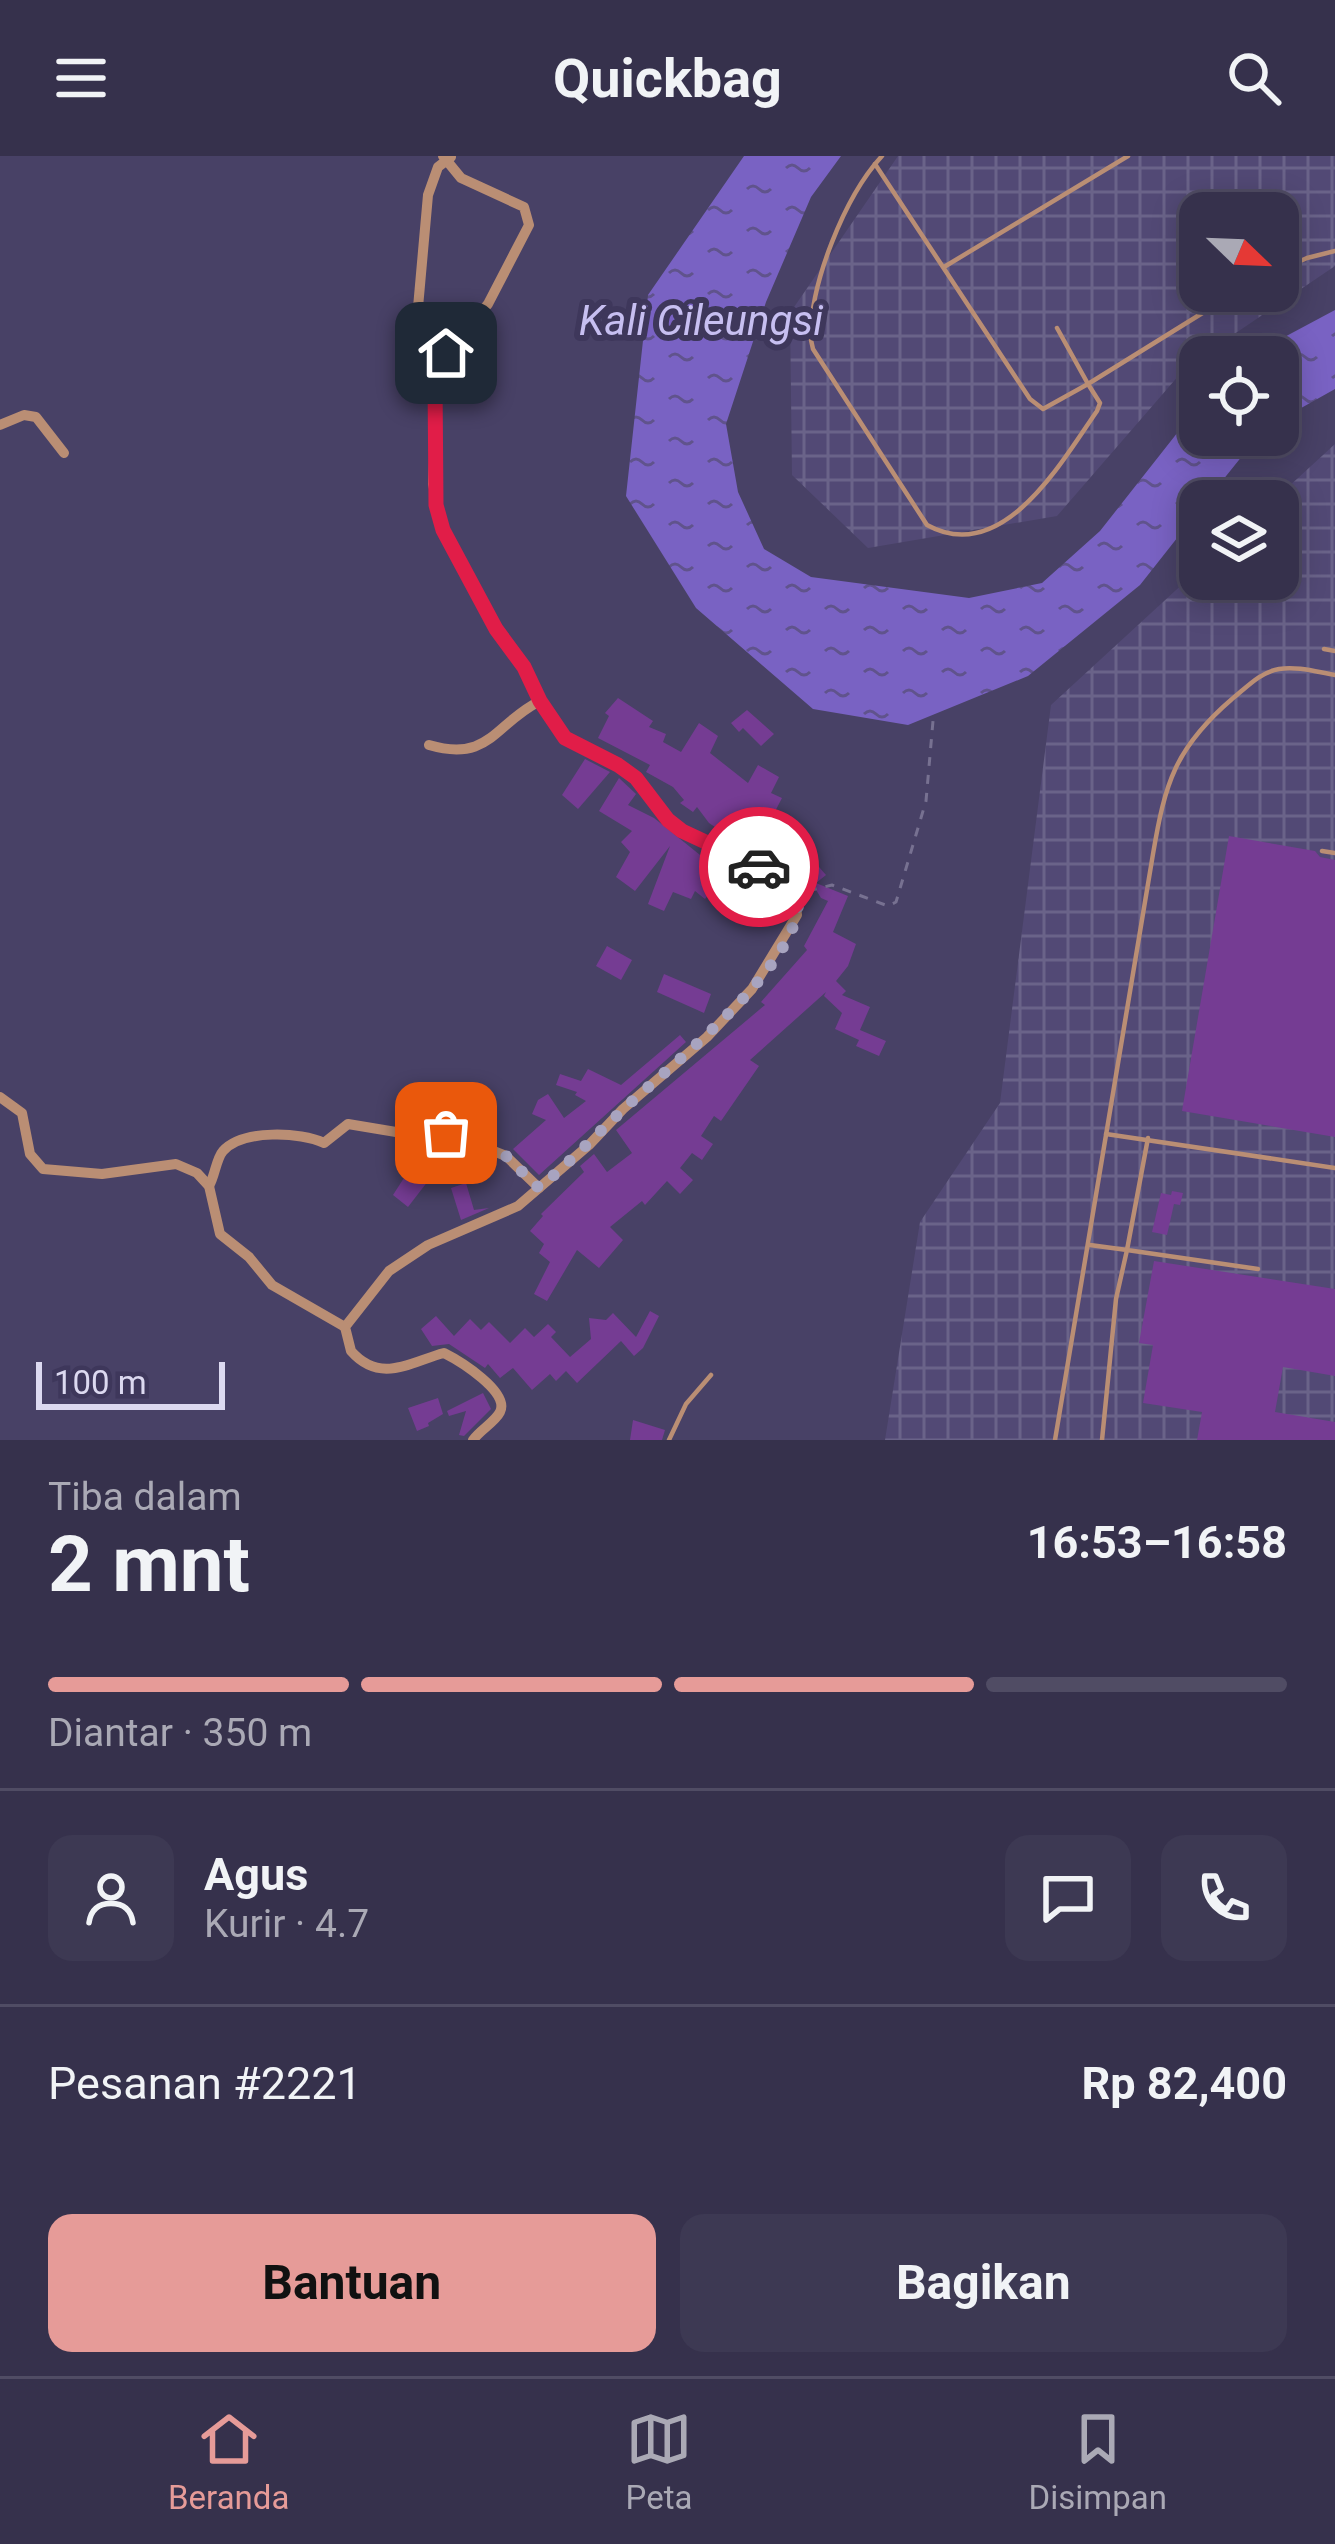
<!DOCTYPE html>
<html lang="id">
<meta charset="utf-8">
<style>
body{margin:0;font-family:Roboto,sans-serif;background:#3d3953;color:#f1f3f6;height:100vh;display:flex;flex-direction:column;font-size:45px;white-space:nowrap}
*{box-sizing:border-box;margin:0}
p{font-size:39px;color:#aaa9b5}
.icon{flex:none;width:66px;height:66px;fill:none;stroke:currentColor;stroke-width:2;stroke-linecap:round;stroke-linejoin:round}
.map{position:relative;height:1284px;overflow:hidden}
.side{display:flex;flex-direction:column;background:#36314c;flex:1}
.side>*{flex:none}
.needle{width:78px;rotate:113deg}
.fabs{position:absolute;left:1179px;top:36px;display:grid;gap:24px}
.fabs a{display:grid;place-items:center;width:120px;height:120px;border-radius:24px;background:#36314c;box-shadow:0 6px 30px #0003,0 0 0 3px #504c64;font-size:60px}
.scale{position:absolute;left:36px;bottom:30px;width:189px;box-sizing:border-box;padding-left:12px;border:6px solid #dcd9f0;border-top:0;font-size:33px;line-height:42px;white-space:nowrap;color:#dcd9f0;-webkit-text-stroke:9px #3e375b;paint-order:stroke}
.pin{position:absolute;display:grid;place-items:center;width:102px;height:102px;color:#fff;margin:-51px;border-radius:24px;box-shadow:0 6px 18px #0006}
.courier{position:absolute;display:grid;place-items:center;width:120px;height:120px;margin:-60px;border:9px solid #e11d48;border-radius:50%;background:#fff;color:#222;box-shadow:0 3px 15px #0007}
.head em{font-style:normal;font-weight:700}
.head div{display:flex;flex-direction:column-reverse}
.head{display:flex;align-items:center;justify-content:space-between;height:204px;padding:0 48px}
h1{font-size:78px;font-weight:700;line-height:90px}
.bar{display:grid;grid-template-columns:repeat(4,1fr);gap:18px 12px;align-content:center;height:144px;padding:0 48px}
.bar i{height:15px;border-radius:9px;background:#504c64}
.bar .active{background:#e69b98}
.bar p{grid-column:span 4}
.line{display:flex;align-items:center;gap:30px;padding:0 48px;border-top:3px solid #504c64}
.line div{flex:1}
.round{display:grid;place-items:center;flex:none;width:126px;height:126px;border-radius:24px;background:#3d3953}
.button{display:flex;gap:24px;margin-top:auto;padding:24px 48px}
.button a{flex:1;height:138px;border-radius:24px;background:#e69b98;color:#111;font-size:48px;font-weight:700;line-height:138px;text-align:center}
.button a+a{background:#3d3953;color:#f1f3f6}
header{display:flex;justify-content:space-between;align-items:center;height:156px;padding:0 48px;background:#36314c;font-size:54px;font-weight:700}
.menu{display:flex;justify-content:space-around;align-items:center;height:168px;border-top:3px solid #504c64;background:#36314c;font-size:33px;color:#aaa9b5}
.menu a{display:grid;justify-items:center;gap:6px}
.menu .active{color:#e69b98}
.map>svg:first-child{display:block}
.industrial{fill:url(#industrial-grid);fill-rule:evenodd}
.water{fill:url(#water-ripples)}
.building{fill:#753c93}
.lines{fill:none;stroke-linecap:round;stroke-linejoin:round}
.path{stroke:#777191;stroke-width:3;stroke-dasharray:9 9;stroke-linecap:butt}
.lane{stroke:#ba8e74;stroke-width:4.5}
.street{stroke:#ba8e74;stroke-width:10}
.done{stroke:#a8a4c0;stroke-width:12;stroke-dasharray:0 21.6}
.route{stroke:#e11d48;stroke-width:15}
.labels{text-anchor:middle;dominant-baseline:central;stroke-width:12;stroke-linejoin:round;paint-order:stroke}
.water-label{font-size:42px;font-style:italic;fill:#c7bff1;stroke:#3e375b}
</style>
<header><svg class="icon" aria-label="menu" viewBox="0 0 24 24"><path d="M4 6h16M4 12h16M4 18h16"/></svg>Quickbag<svg class="icon" aria-label="search" viewBox="0 0 24 24"><circle cx="10" cy="10" r="6"/><path d="M15 15l6 6"/></svg></header>
<div class="map">
<svg width="1335" height="1284" viewBox="0 0 1335 1284">
<defs>
<pattern id="industrial-grid" width="8" height="8" patternUnits="userSpaceOnUse" patternTransform="scale(3)"><rect width="8" height="8" fill="#524975"/><path d="M0 4h8M4 0v8" fill="none" stroke="#6a6389"/></pattern>
<pattern id="water-ripples" width="26" height="14" patternUnits="userSpaceOnUse" patternTransform="scale(3)"><rect width="26" height="14" fill="#7962c3"/><path d="M2 4q2-2 4 0t4 0M15 11q2-2 4 0t4 0" fill="none" stroke="#60538c"/></pattern>
</defs>
<rect width="100%" height="100%" fill="#484166"/>
<g class="industrial">
<path d="M 898,0 L 1335,0 L 1335,110 L 1187,210 L 1057,360 L 868,392 L 792,319 L 790,157 ZM 1200,57 L 1278,57 L 1278,135 L 1200,135 Z"/>
<polygon points="1335,288 1335,1284 885,1284 920,1066 1000,947 1051,549 1200,412 1200,423 1278,423 1278,345 1273,345"/>
</g>
<g class="water">
<polygon points="744,0 841,0 811,41 766,146 726,268 738,336 764,393 811,421 969,442 1042,427 1100,375 1200,248 1200,279 1259,279 1206,345 1200,345 1200,353 1140,429 1028,520 908,569 813,553 696,452 626,340 648,139"/>
<polygon points="1335,154 1335,233 1278,265 1278,201 1247,201"/>
</g>
<g class="building">
<polygon points="618,542 653,565 649,571 666,578 663,586 681,596 699,567 718,580 710,597 748,627 758,609 779,621 771,637 782,642 769,667 765,665 746,692 709,667 697,651 693,656 680,647 684,644 673,631 646,616 650,609 598,582 609,560 605,557"/>
<polygon points="747,554 774,578 761,590 743,572 739,576 731,567"/>
<polygon points="585,603 610,616 578,653 562,639"/>
<polygon points="619,622 636,638 628,649 654,662 710,707 714,701 732,710 705,743 695,735 691,743 673,736 664,755 648,748 670,690 635,735 616,721 630,696 621,686 632,675 599,655"/>
<polygon points="1229,680 1315,695 1320,701 1335,704 1335,981 1182,955"/>
<polygon points="819,711 826,719 816,727 848,740 833,776 856,788 848,810 836,825 846,835 842,839 870,851 860,874 886,885 879,900 856,890 859,884 835,873 842,857 824,840 826,836 750,904 759,910 721,965 714,960 701,980 713,988 702,1004 692,997 680,1012 693,1024 680,1038 667,1025 645,1049 642,1045 610,1071 623,1084 599,1112 577,1094 547,1145 534,1138 550,1106 539,1097 544,1088 530,1075 543,1060 541,1058 584,1016 580,1010 594,998 607,1016 632,997 616,974 765,849 761,846 807,794 804,790 828,745 821,742 807,719"/>
<polygon points="607,790 632,804 621,824 596,810"/>
<polygon points="664,818 711,838 704,857 657,836"/>
<polygon points="680,879 686,886 539,1019 513,993 546,964 532,958 538,944 548,938 564,962 586,945 575,939 577,936 556,929 560,918 581,925 588,913 621,929"/>
<polygon points="429,983 455,990 408,1051 393,1039"/>
<polygon points="466,1027 474,1054 489,1052 461,1064 451,1032"/>
<polygon points="1172,1035 1183,1037 1180,1049 1174,1048 1167,1079 1152,1076 1161,1037 1171,1039"/>
<polygon points="1154,1105 1335,1133 1335,1220 1283,1211 1275,1256 1335,1266 1335,1284 1197,1284 1202,1256 1143,1247 1153,1189 1139,1187"/>
<polygon points="650,1155 659,1160 643,1192 634,1200 621,1185 577,1227 566,1215 556,1225 550,1218 532,1234 513,1212 500,1222 488,1208 485,1212 449,1188 432,1190 421,1173 436,1160 454,1180 470,1163 481,1174 489,1166 510,1187 525,1172 534,1181 548,1168 556,1176 551,1181 570,1201 591,1183 589,1162 606,1164 613,1157 636,1181"/>
<polygon points="483,1237 491,1253 464,1280 459,1279 466,1255 449,1260 447,1255"/>
<polygon points="438,1242 443,1258 428,1267 429,1270 417,1275 408,1252"/>
<polygon points="633,1264 665,1274 662,1284 630,1284"/>
</g>
<g class="lines">
<polyline class="path" points="808,735 832,729 888,750 896,746 926,645 933,565"/>
<g class="lane">
<path d="M 882,0 C 845,40 809,129 811,184 L 813,193 L 927,369 C 1003,411 1062,305 1097,255 L 1100,247 L 1088,228 L 1238,135"/>
<polyline points="875,8 1030,243 1043,253 1088,228 1057,172"/>
<polyline points="944,111 1128,0"/>
<polyline points="1278,115 1307,102 1335,95"/>
<polyline points="1324,493 1335,495"/>
<polyline points="1322,695 1335,697"/>
<polyline points="1106,978 1335,1012"/>
<polyline points="1148,982 1127,1094 1258,1113"/>
<polyline points="1090,1089 1127,1094 1116,1143 1102,1284"/>
<polyline points="669,1284 686,1248 711,1219"/>
<path d="M 1055,1284 L 1153,698 C 1165,627 1175,592 1232,543 C 1246,532 1260,516 1279,513 C 1297,510 1317,516 1335,519"/>
</g>
<g class="street">
<path d="M 443,0 L 461,22 L 524,51 L 529,69 L 488,148 L 438,209 L 433,328 L 443,373 L 496,473 L 524,511 L 540,545 L 565,582 L 618,609 L 636,622 L 668,664 L 682,675 L 773,718 L 795,741 L 797,759 L 752,833 L 707,881 L 623,953 L 589,989 L 518,1050 L 428,1089 L 389,1115 L 345,1171 L 351,1195 C 381,1229 412,1205 444,1197 C 460,1205 510,1236 500,1256 C 495,1266 480,1274 473,1284"/>
<polyline points="416,174 428,39 438,11 451,1"/>
<polyline points="0,269 24,259 36,261 64,297"/>
<path d="M 429,589 C 490,607 495,567 540,545"/>
<polyline points="0,941 22,957 30,998 43,1013 102,1018 176,1008 197,1017 209,1030 220,1078 249,1101 272,1129 345,1171"/>
<path d="M 209,1030 C 215,1020 216,1003 223,995 C 243,973 301,976 324,987 L 348,968 L 396,976 L 438,973 L 506,1000 L 539,1032"/>
</g>
</g>
<g class="lines">
<path class="done" d="M 446,977 L 506,1000 L 539,1032 C 570,1006 598,977 627,950 C 673,907 794,814 798,749 L 787,730 L 759,711"/>
<polyline class="route" points="446,197 435,223 436,349 443,374 496,473 524,511 540,545 565,582 618,609 636,622 668,664 682,675 759,711"/>
</g>
<g class="labels">
<g class="water-label">
<text x="701" y="164">Kali Cileungsi</text>
</g>
</g>
</svg>
<div class="fabs">
<a><svg class="needle" viewBox="-14 -14 28 28"><path d="M0-13l5 13h-10z" fill="#e53935"/><path d="M0 13l5-13h-10z" fill="#aaa9b5"/></svg></a>
<a><svg class="icon" aria-label="locate" viewBox="0 0 24 24"><circle cx="12" cy="12" r="6"/><path d="M12 2v4M12 18v4M2 12h4M18 12h4"/></svg></a>
<a><svg class="icon" aria-label="layers" viewBox="0 0 24 24"><path d="M12 4l9 5-9 5-9-5zM3 14l9 5 9-5"/></svg></a>
</div>
<div class="scale">100 m</div>
<div class="pin" style="left:446px;top:977px;background:#ea580c"><svg class="icon" aria-label="bag" viewBox="0 0 24 24"><path d="M5 8h14l-1 12H6zM9 8a3 3 0 0 1 6 0"/></svg></div>
<div class="pin" style="left:446px;top:197px;background:#1f2937"><svg class="icon" aria-label="home" viewBox="0 0 24 24"><path d="M3 11l9-7 9 7M6 9v11h12V9"/></svg></div>
<div class="courier" style="left:759px;top:711px"><svg class="icon" aria-label="car" viewBox="0 0 24 24"><path d="M5 17H2v-5l4-1 3-4h7l3 4 3 1v5h-3M9 17h6M6 11h13"/><circle cx="7" cy="17" r="2"/><circle cx="17" cy="17" r="2"/></svg></div>
</div>
<section class="side">
<div class="head"><div><h1>2 mnt</h1><p>Tiba dalam</p></div><em>16:53–16:58</em></div>
<div class="bar"><i class="active"></i><i class="active"></i><i class="active"></i><i></i><p>Diantar · 350 m</p></div>
<div class="line" style="height:216px"><a class="round"><svg class="icon" aria-label="person" viewBox="0 0 24 24"><circle cx="12" cy="8" r="4"/><path d="M4 21q1-7 8-7t8 7"/></svg></a><div><b>Agus</b><p>Kurir · 4.7</p></div><a class="round"><svg class="icon" aria-label="chat" viewBox="0 0 24 24"><path d="M4 5h16v11H9l-5 4z"/></svg></a><a class="round"><svg class="icon" aria-label="phone" viewBox="0 0 24 24"><path d="M5 4h4l2 5-3 2q2 4 5 5l2-3 5 2v4C11 20 4 13 5 4z"/></svg></a></div>
<div class="line" style="height:156px"><div>Pesanan #2221</div><b>Rp 82,400</b></div>
<div class="button"><a>Bantuan</a><a>Bagikan</a></div>
</section>
<nav class="menu">
<a class="active"><svg class="icon" aria-label="home" viewBox="0 0 24 24"><path d="M3 11l9-7 9 7M6 9v11h12V9"/></svg>Beranda</a>
<a><svg class="icon" aria-label="map" viewBox="0 0 24 24"><path d="M3 6l6-2 6 2 6-2v14l-6 2-6-2-6 2zM9 4v14M15 6v14"/></svg>Peta</a>
<a><svg class="icon" aria-label="saved" viewBox="0 0 24 24"><path d="M7 4h10v16l-5-4-5 4z"/></svg>Disimpan</a>
</nav>
